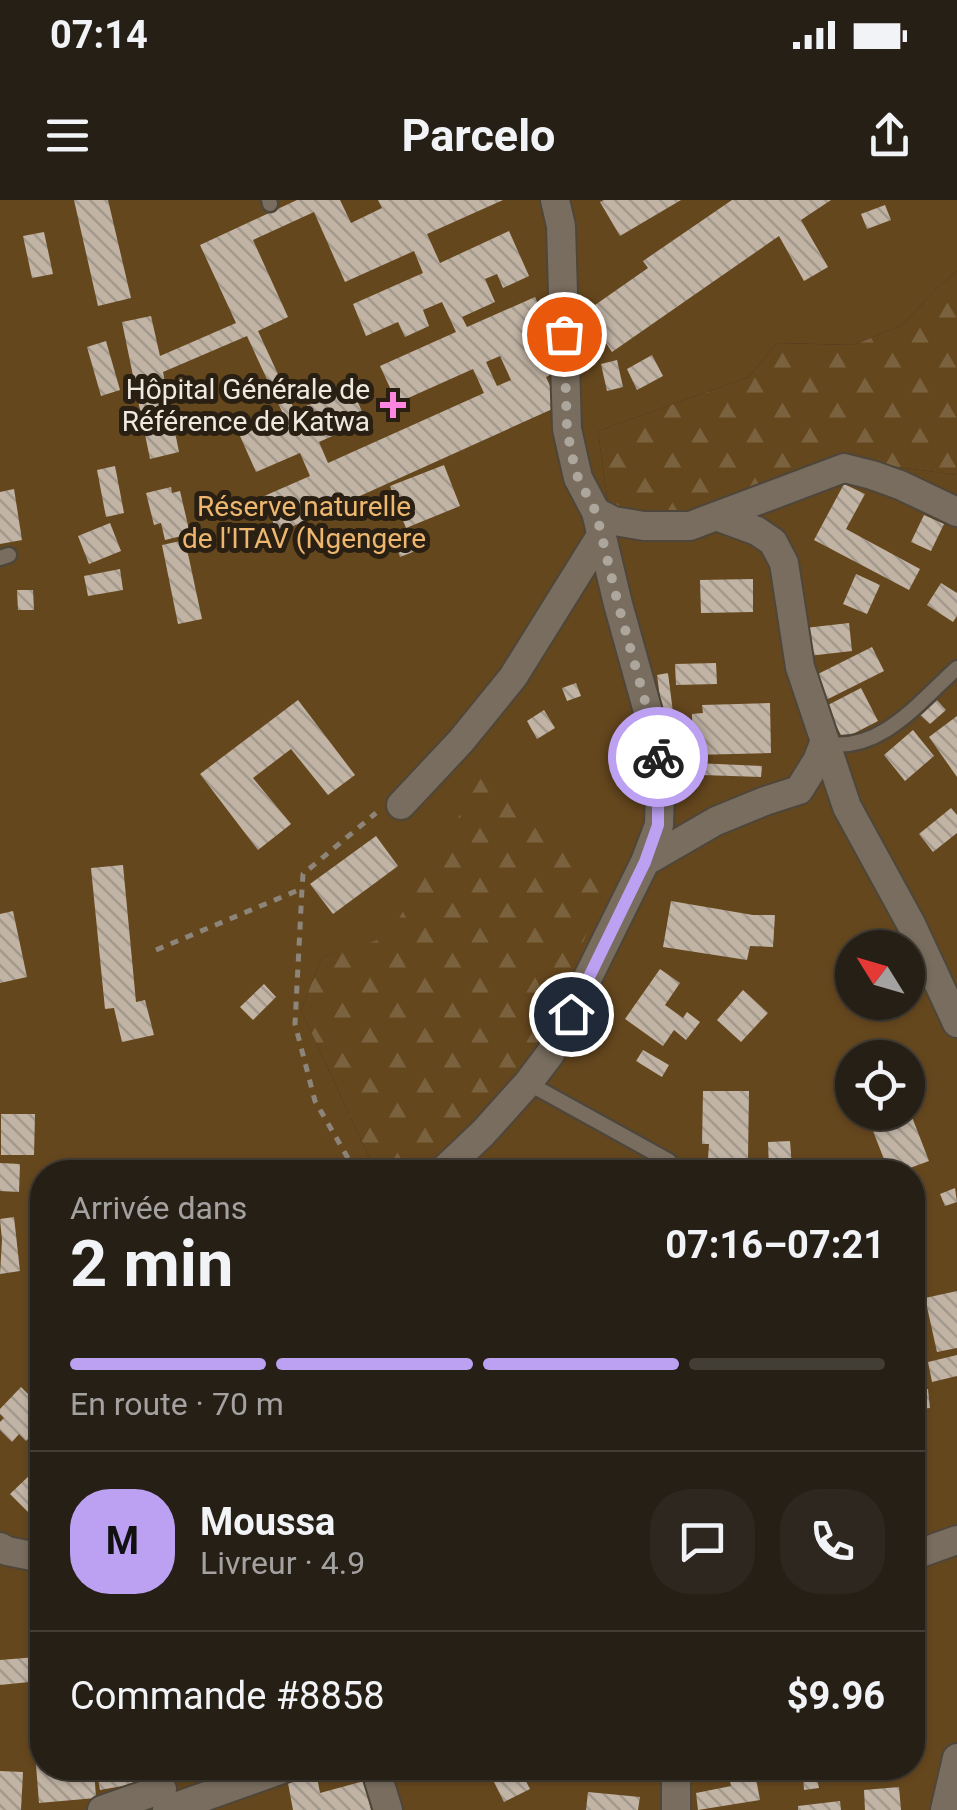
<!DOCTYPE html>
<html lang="fr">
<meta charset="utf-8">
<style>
body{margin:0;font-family:Roboto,sans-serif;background:#2e271f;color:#f1f3f6;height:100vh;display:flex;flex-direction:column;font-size:38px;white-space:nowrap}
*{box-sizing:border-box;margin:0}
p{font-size:32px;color:#a4a2a1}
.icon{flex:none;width:55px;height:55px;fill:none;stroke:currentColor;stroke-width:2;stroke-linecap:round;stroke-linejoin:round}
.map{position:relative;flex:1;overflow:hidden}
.sheet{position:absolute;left:30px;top:960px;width:895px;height:620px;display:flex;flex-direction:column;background:#261f16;border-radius:40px;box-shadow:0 2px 8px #0004,0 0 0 2px #423d35}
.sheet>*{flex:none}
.needle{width:65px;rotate:307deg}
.controls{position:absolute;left:835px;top:730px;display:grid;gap:20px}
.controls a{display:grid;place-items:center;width:90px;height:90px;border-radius:50%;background:#261f16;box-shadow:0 2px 8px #0004,0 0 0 2px #423d35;font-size:50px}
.pin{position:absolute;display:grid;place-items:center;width:85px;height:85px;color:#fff;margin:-42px;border:5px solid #fff;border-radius:50%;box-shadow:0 2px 10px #0007}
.courier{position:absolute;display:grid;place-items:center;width:100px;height:100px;margin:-50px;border:8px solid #bca0f2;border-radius:50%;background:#fff;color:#222;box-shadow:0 2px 12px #0007}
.headline em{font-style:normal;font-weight:700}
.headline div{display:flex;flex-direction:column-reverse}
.headline{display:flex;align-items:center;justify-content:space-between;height:170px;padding:0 40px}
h1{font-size:65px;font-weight:700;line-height:75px}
.bar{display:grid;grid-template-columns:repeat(4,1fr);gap:15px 10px;align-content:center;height:120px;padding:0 40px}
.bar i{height:12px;border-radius:8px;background:#423d35}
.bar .selected{background:#bca0f2}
.bar p{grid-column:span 4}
.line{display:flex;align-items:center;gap:25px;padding:0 40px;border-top:2px solid #423d35}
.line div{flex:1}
.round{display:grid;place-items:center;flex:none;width:105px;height:105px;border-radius:40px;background:#2e271f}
.status{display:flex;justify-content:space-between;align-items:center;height:70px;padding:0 50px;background:#261f16;direction:ltr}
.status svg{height:28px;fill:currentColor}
header{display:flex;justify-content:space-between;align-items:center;height:130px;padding:0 40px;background:#261f16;font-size:45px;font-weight:700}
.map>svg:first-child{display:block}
.green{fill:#65471e;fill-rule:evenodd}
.forest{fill:url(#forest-firs)}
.building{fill:url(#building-back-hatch);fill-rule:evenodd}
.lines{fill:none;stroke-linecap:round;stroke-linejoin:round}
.lane-casing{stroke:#4e463a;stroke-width:19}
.street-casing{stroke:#4e463a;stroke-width:32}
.path{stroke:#8d857a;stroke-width:5;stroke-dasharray:8 8;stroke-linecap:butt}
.lane{stroke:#786d5e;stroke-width:14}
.street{stroke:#786d5e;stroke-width:28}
.done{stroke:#ada69c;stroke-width:10;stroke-dasharray:0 18}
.route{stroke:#bca0f2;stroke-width:12}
.poi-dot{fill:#fe86e0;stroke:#292013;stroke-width:4}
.labels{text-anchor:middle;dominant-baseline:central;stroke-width:10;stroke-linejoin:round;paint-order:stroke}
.poi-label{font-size:28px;fill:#efe9e0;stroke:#292013;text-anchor:end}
.park-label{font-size:28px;fill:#eeb76f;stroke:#292013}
</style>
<div class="status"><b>07:14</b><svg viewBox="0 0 49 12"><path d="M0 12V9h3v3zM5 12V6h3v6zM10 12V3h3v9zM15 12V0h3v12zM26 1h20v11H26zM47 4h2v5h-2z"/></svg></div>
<header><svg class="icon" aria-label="menu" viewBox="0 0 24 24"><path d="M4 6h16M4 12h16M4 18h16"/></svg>Parcelo<svg class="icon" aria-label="share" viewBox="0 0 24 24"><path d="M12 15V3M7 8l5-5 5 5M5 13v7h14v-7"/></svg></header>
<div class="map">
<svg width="957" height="1610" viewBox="0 0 957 1610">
<defs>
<pattern id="forest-firs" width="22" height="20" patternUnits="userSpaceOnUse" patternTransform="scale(2.5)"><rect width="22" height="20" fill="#65471e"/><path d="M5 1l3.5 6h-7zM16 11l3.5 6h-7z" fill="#7b623e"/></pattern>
<pattern id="building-back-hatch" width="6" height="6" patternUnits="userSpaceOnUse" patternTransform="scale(2.5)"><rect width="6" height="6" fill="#c1b4a5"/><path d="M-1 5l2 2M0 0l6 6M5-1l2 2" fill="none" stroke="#a3988c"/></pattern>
</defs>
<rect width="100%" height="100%" fill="#33291d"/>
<path class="green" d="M 0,0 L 957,0 L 957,71 L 940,85 L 902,125 L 854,145 L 777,143 L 749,177 L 598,231 L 608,305 L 863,259 L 898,267 L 957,275 L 957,1610 L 0,1610 ZM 488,568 L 432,972 L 912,972 L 912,1568 L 42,1568 L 42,972 L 376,972 L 301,810 L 322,757 L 388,738 ZM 852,748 L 908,748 L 908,802 L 852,802 ZM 852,858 L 908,858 L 908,912 L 852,912 Z"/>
<g class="forest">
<polygon points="957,71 957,275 898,267 863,259 687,321 640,319 608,305 598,231 749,177 777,143 854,145 902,125 940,85"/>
<polygon points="487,568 604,693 532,862 432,972 376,972 301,810 322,757 388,737"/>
</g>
<g class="building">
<polygon points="74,0 108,0 131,98 98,106"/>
<path d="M 297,0 L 340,0 L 351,23 L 382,8 L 378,0 L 503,0 L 427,34 L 440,63 L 509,31 L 529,76 L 503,88 L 497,74 L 485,79 L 495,102 L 462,117 L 467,127 L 535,97 L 550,131 L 538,136 L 555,173 L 546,177 L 559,206 L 278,333 L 262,297 L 310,276 L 300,253 L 256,272 L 240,236 L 284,216 L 247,136 L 163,172 L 179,252 L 150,259 L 122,122 L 151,116 L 160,156 L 236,123 L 200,45 ZM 314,12 L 345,82 L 414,51 L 423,73 L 353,104 L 366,136 L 398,122 L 405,137 L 429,126 L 423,110 L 442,102 L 456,132 L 380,166 L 397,203 L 473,169 L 484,193 L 328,263 L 319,242 L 366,221 L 351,186 L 295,211 L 258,131 L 288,117 L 253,40 ZM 500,156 L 511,180 L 497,186 L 486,162 Z"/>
<polygon points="604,0 681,0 620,36 600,2"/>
<polygon points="732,0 831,0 801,20 828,67 804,81 779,36 612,152 585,112 648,68 643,61"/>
<polygon points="885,5 891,20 867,29 861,14"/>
<polygon points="44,32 53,74 32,78 23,36"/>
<polygon points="106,141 120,190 101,196 87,147"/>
<polygon points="652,155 663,176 637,190 627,169"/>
<polygon points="617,160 623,187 607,191 601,164"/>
<polygon points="444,265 460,306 406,328 390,286"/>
<polygon points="115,266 124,313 106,317 97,270"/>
<polygon points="844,284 865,294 846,329 920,369 909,390 814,340"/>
<polygon points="171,287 172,293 180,291 190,334 165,340 161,323 154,325 146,293"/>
<polygon points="14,289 22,340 0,344 0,292"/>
<polygon points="924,315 944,324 931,351 911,342"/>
<polygon points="110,323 121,351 89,364 78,336"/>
<polygon points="411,334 418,350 400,357 394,340"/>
<polygon points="185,340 202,419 178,424 162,345"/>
<polygon points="120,369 123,390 88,396 84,376"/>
<polygon points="856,374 880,385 867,414 843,404"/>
<polygon points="753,379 753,412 701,413 700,380"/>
<polygon points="941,383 957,393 957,416 953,422 927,405"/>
<polygon points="17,390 33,390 34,410 18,410"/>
<polygon points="849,423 852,451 808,456 805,428"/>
<polygon points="872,447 884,471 824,501 812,477"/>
<polygon points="716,463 717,484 676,485 675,464"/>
<polygon points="668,473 674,520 663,521 657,475"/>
<polygon points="576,483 581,496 567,501 562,488"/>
<polygon points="861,488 878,521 843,539 826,506"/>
<polygon points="936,499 946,510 930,524 920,515"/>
<polygon points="298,500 355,575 328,595 291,549 253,578 291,624 258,650 200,574"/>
<polygon points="770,503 771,553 693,555 692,514 703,513 702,505"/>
<polygon points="544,510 555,528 537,539 527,521"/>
<polygon points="957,516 957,577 929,537"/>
<polygon points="913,530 934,556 905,581 884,555"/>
<polygon points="673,562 762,566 761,577 672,574"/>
<polygon points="951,608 957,615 957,633 933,652 919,634"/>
<polygon points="376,636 398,666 333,714 310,684"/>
<polygon points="123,665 136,802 145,800 154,835 122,842 114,808 105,809 91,668"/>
<polygon points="671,701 753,715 775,715 773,747 750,746 747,760 663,747"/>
<polygon points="13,711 27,777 0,783 0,714"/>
<polygon points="660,769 680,783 665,805 683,818 687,812 700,822 686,840 674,830 663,846 625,819"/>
<polygon points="264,784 276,797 253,820 240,807"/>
<polygon points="743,790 768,813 741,842 717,820"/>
<polygon points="643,850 669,865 662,877 636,861"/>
<polygon points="703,891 749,891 748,959 708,959 709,944 702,944"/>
<polygon points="1,914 35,914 34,955 1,955"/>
<polygon points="912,917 929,961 899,972 889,972 873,931"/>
<polygon points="790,941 792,967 769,968 768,942"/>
<polygon points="0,963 20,964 19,992 0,991"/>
<polygon points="955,988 957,1002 945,1006 940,994"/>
<polygon points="14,1017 20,1071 0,1074 2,1040 0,1019"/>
<polygon points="957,1091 957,1148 937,1152 925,1098"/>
<polygon points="957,1155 957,1176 932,1182 928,1162"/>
<polygon points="21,1187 42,1208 42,1224 26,1241 19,1234 12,1242 0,1230 0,1222 4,1218 0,1214 0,1209"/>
<polygon points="928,1189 930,1208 912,1210 912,1190"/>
<polygon points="33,1272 42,1282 42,1314 36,1320 10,1294"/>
<polygon points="37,1457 39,1481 0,1485 0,1460"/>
<polygon points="35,1552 42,1552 42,1568 94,1568 96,1598 39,1603"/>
<polygon points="96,1568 132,1568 134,1584 100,1590"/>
<polygon points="331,1568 355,1568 357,1576 334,1581"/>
<polygon points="487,1568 519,1568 530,1589 504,1602"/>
<polygon points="727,1568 754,1568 760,1600 698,1610 696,1593 731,1586"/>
<polygon points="0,1571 23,1572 21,1610 0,1610"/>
<polygon points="816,1573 819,1588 804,1590 803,1575"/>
<polygon points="317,1577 320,1593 364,1581 371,1610 293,1610 288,1583"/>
<polygon points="899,1587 901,1610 865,1610 864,1590"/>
<polygon points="588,1592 640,1597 638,1610 586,1610"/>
<polygon points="840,1601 841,1610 798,1610 798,1606"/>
</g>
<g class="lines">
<g class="lane-casing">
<g id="lane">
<polyline points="269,0 270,4"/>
<polyline points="0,358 9,355"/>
<path d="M 825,543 C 880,554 920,501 957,468"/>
<polyline points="528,883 669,961"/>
</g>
</g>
<g class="street-casing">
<g id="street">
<polyline points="596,312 614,321 644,326 690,326 844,268 872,275 900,285 957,312"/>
<polyline points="719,317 757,331 773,342 784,363 800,467 847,607 911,724 957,823"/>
<polyline points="401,605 461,541 513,477 602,334"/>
<polyline points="645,662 716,621 765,601 799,590 817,561 824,543"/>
<polyline points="442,972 483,933 528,883 550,854 645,662 659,625 660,591 657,544 618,404 596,312 578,278 567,229 561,26 555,0"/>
<polyline points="0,1347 7,1351 42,1358"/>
<polyline points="912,1356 957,1340"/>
<polyline points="375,1568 388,1610"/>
<polyline points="102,1610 162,1589"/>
<polyline points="167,1610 285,1568"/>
<polyline points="676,1610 676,1568"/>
<polyline points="945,1610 957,1558"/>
</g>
</g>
<g class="path">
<polyline points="156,750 301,689"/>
<polyline points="356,972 315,901 295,824 302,689 303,674 376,613"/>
</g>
<use href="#lane" class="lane"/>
<use href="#street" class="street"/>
</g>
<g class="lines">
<polyline class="done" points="564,134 567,229 572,256 578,278 596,312 618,404 657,544 658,557"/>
<polyline class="route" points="571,814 645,662 658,625 658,557"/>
</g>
<path class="poi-dot" d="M388 190h10v10h10v10h-10v10h-10v-10h-10v-10h10z"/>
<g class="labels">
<g class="poi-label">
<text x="370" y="189">Hôpital Générale de<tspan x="370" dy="32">Référence de Katwa</tspan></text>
</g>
<g class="park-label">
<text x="304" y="306">Réserve naturelle<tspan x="304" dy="32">de l'ITAV (Ngengere</tspan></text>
</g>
</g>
</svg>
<div class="controls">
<a><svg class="needle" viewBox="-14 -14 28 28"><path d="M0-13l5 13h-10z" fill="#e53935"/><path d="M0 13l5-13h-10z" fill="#a4a2a1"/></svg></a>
<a><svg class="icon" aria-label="locate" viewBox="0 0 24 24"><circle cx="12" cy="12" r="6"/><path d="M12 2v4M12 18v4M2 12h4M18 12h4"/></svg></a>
</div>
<div class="pin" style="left:564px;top:134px;background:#ea580c"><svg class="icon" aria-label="bag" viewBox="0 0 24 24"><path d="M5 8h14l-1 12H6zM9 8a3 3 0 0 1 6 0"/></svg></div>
<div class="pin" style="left:571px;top:814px;background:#1f2937"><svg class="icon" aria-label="home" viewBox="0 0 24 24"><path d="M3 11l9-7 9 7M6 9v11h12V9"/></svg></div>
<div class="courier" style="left:658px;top:557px"><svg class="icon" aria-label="bike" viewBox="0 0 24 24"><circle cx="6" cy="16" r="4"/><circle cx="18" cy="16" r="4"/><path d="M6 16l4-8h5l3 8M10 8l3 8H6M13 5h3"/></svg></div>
<section class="sheet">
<div class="headline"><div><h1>2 min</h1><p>Arrivée dans</p></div><em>07:16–07:21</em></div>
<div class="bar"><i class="selected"></i><i class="selected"></i><i class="selected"></i><i></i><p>En route · 70 m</p></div>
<div class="line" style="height:180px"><b class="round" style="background:#bca0f2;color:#111">M</b><div><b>Moussa</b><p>Livreur · 4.9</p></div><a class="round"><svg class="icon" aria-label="chat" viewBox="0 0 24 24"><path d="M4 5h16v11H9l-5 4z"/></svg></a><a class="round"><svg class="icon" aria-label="phone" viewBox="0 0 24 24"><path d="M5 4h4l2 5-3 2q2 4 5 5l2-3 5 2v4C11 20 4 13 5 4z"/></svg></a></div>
<div class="line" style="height:130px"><div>Commande #8858</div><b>$9.96</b></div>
</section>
</div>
